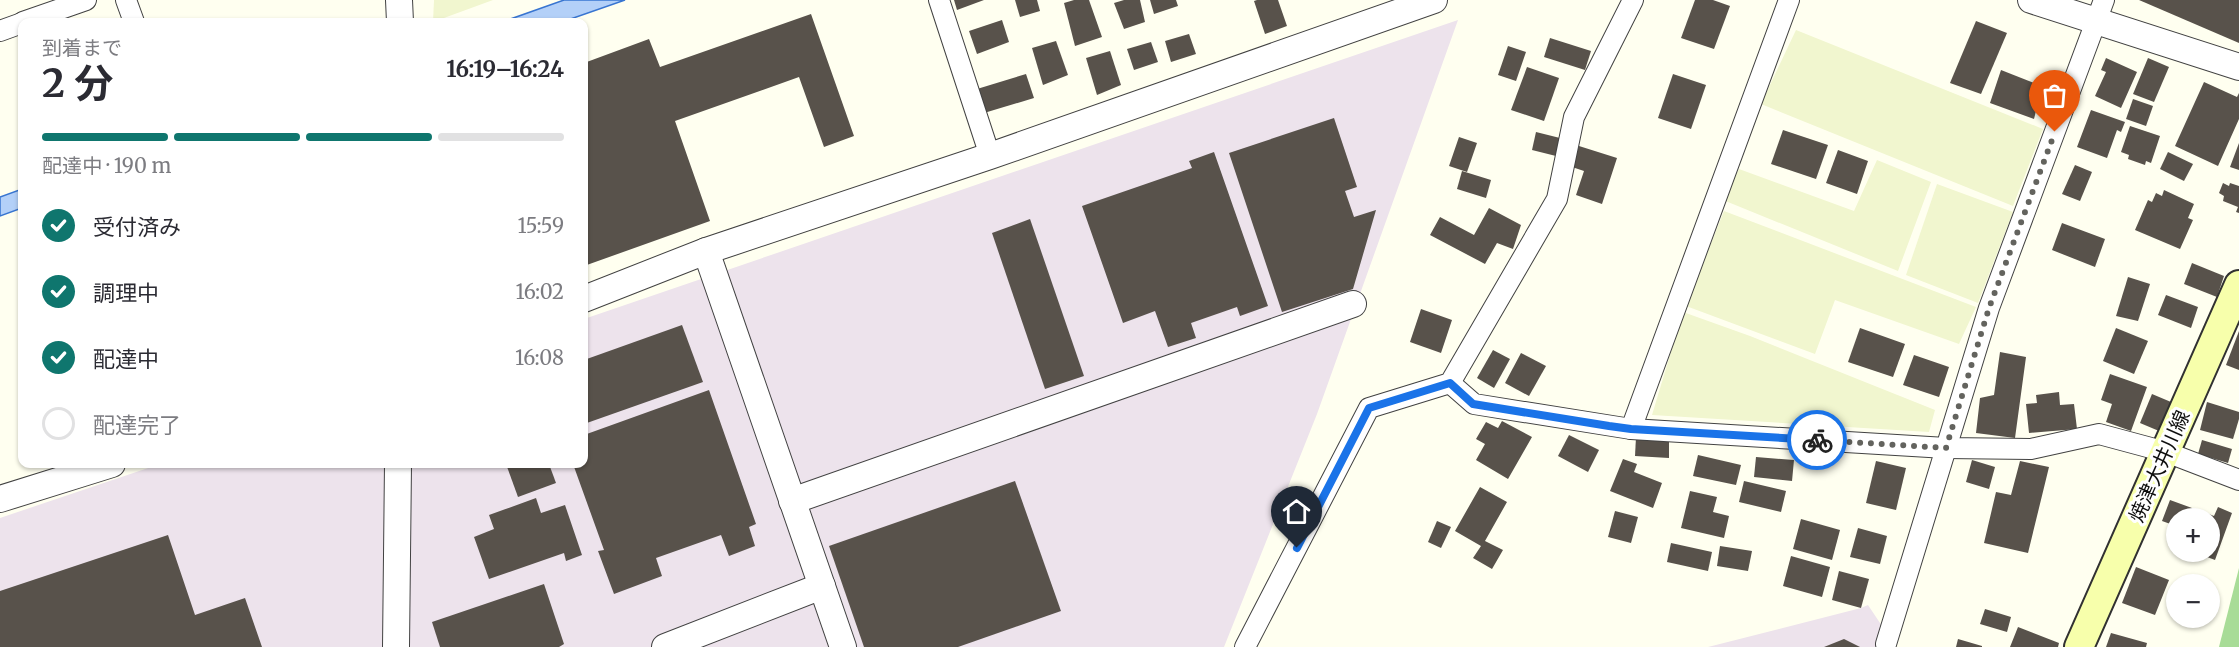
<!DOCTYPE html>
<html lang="ja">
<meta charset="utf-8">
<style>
body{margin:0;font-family:Merriweather,"Noto Sans JP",serif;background:#f7f7f7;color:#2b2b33;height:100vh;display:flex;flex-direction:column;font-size:22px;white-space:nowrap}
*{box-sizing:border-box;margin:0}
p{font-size:20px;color:#7c7c81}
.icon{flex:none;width:33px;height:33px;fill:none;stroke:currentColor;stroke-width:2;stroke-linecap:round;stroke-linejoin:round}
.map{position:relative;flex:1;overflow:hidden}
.details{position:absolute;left:18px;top:18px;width:570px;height:450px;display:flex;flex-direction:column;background:#fff;border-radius:12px;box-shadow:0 2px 4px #0004}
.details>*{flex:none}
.fabs{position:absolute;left:2166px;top:508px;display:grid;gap:12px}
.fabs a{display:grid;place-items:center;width:54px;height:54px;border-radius:50%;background:#fff;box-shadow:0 2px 4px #0004;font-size:30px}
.pin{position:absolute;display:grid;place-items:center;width:51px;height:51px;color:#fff;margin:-62px -26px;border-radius:50% 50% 50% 0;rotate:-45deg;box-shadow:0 0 6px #0007}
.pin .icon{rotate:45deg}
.courier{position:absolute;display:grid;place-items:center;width:60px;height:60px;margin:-30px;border:4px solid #1a73e8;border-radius:50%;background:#fff;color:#222;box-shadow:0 2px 8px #0007}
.headline em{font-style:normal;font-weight:700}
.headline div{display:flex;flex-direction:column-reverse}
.headline{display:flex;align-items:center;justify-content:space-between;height:102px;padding:0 24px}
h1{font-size:39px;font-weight:700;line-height:45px}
.bar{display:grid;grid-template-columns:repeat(4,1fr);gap:9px 6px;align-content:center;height:72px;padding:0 24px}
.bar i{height:8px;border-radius:4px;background:#e1e1e2}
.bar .active{background:#0f766e}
.bar p{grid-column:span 4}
ol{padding:0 24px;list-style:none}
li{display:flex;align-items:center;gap:18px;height:66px}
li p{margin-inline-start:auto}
li .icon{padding:6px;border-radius:50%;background:#0f766e;color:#fff;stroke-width:4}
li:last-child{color:#7c7c81}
li i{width:33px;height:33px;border:3px solid #e1e1e2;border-radius:50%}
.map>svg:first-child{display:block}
.industrial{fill:#ede3ec}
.farmland{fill:#f1f6cf}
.forest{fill:#a8dc97}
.water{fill:#b3d0f8;stroke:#3875d1;stroke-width:1.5}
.building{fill:#58524b}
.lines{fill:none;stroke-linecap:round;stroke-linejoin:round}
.minor-casing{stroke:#424242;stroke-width:22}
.tertiary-casing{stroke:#424242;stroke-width:28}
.secondary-casing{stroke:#313131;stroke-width:32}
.minor{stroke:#fff;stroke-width:20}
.tertiary{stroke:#fff;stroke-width:26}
.secondary{stroke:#f7ffab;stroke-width:28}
.done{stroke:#63635e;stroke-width:6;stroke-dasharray:0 10.8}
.route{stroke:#1a73e8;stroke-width:8}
.labels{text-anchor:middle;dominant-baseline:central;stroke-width:6;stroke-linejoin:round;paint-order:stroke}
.street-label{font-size:20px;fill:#0f0f0f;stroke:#fff}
</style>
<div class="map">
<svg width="2239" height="647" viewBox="0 0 2239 647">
<rect width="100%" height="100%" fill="#fffff0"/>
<g class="industrial">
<polygon points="1458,20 1317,414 1224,647 0,647 0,518 160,464 584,464 584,319"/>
<polygon points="1868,605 1896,647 1708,647 1861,608"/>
</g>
<g class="farmland">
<polygon points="434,0 493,0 433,22"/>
<polygon points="1796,30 2043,129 2013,206 1761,104"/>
<polygon points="1877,160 1931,182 1898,271 1723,200 1739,169 1854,211"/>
<polygon points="1937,184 2013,212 1978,303 1906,275"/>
<polygon points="1724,211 1976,307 1959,344 1835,300 1815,354 1686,306"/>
<polygon points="1683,312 1750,336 1935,410 1929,432 1652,415"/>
</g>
<polygon class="forest" points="2239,568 2239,647 2219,647"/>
<g class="water">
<polygon points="564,0 625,0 562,22 502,22"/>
<polygon points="22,189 22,208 0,216 0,197"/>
</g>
<g class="building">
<polygon points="954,0 984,0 957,10"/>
<polygon points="1015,0 1037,0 1040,11 1020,17"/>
<polygon points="1074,0 1089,0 1102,37 1075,46 1064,3"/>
<polygon points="1124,0 1140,0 1145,22 1124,29 1114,3"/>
<polygon points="1150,0 1176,0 1178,6 1154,14"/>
<polygon points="1257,0 1278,0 1287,26 1265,34 1254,1"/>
<polygon points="1695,0 1713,0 1730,6 1714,49 1681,38"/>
<polygon points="2139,0 2239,0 2239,43"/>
<polygon points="811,14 854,136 824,147 799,77 675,121 710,221 584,266 584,63 649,39 660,67"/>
<polygon points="1002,20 1009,42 977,54 969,31"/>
<polygon points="1976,21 2007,33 1981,94 1950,83"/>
<polygon points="1189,34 1196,54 1171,62 1165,41"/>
<polygon points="1550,38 1591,51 1585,70 1544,57"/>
<polygon points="1056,41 1068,75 1043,85 1032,48"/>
<polygon points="1151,42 1158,62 1134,70 1127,49"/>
<polygon points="1508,46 1526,52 1516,81 1498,75"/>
<polygon points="1110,51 1121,85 1097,95 1086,58"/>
<polygon points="2106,58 2137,72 2121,108 2095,96 2106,72 2101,70"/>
<polygon points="2148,58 2169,67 2154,102 2133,94"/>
<polygon points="1527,67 1559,78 1544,121 1511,110"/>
<polygon points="2001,70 2042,86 2034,119 1990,103"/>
<polygon points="1026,74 1034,98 984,113 977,89"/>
<polygon points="1673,74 1706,85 1691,129 1658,118"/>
<polygon points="2204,82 2237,97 2239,93 2239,119 2218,166 2175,146"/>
<polygon points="2133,99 2153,106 2146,126 2126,119"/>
<polygon points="2091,110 2125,122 2121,132 2117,130 2107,158 2077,147"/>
<polygon points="1334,118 1357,187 1345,191 1354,217 1376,210 1353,289 1282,312 1229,153"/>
<polygon points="2130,126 2160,136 2151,163 2146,161 2145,165 2128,159 2129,155 2121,152"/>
<polygon points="1783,130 1828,145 1816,179 1771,164"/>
<polygon points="1536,132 1560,138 1556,156 1532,150"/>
<polygon points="1459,137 1477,143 1467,172 1449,166"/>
<polygon points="2239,143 2239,170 2230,167"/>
<polygon points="1579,146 1617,158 1602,204 1576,195 1584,171 1572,167"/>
<polygon points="1838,150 1868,161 1857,194 1826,183"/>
<polygon points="1214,152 1268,306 1240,316 1237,307 1191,323 1196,338 1168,347 1155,311 1123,323 1082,206 1192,168 1189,161"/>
<polygon points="2168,152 2193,164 2184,181 2160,169"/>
<polygon points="2075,165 2092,172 2080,201 2062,194"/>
<polygon points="1462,171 1491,180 1486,198 1457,189"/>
<polygon points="2223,183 2229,186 2230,183 2239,186 2239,213 2236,212 2238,207 2223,201 2224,196 2219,193"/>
<polygon points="2164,190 2194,204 2188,218 2193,220 2180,249 2135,230 2148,200 2152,202 2156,193 2162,196"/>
<polygon points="1489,208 1521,225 1513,249 1497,243 1485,264 1430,235 1440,217 1474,235"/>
<polygon points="1030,219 1084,376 1045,389 992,233"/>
<polygon points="2062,223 2105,239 2095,267 2052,250"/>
<polygon points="2192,263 2224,276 2217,297 2184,284"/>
<polygon points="2128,277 2150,284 2138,321 2116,316"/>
<polygon points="2166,295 2198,307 2191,328 2158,315"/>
<polygon points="1421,309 1452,320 1441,353 1410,342"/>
<polygon points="682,325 703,382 584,424 584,360"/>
<polygon points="1860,328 1905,344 1893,377 1848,362"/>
<polygon points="2116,328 2148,341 2134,374 2103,361"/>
<polygon points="2239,331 2239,370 2226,365"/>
<polygon points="1493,350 1510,359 1494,388 1477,378"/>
<polygon points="2000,352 2026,357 2015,438 1976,433 1980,398 1994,395"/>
<polygon points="1521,353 1546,366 1529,396 1505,383"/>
<polygon points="1914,355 1949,367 1939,397 1903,385"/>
<polygon points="2110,374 2147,387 2131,431 2106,422 2112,404 2101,400"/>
<polygon points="709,390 756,524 749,527 755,546 729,556 721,535 656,558 662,576 614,594 598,551 604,550 573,464 584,464 584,435"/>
<polygon points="2059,392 2060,405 2074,404 2077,429 2029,433 2026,404 2037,403 2036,395"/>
<polygon points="2152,394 2171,402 2159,431 2140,423"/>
<polygon points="2207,402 2239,412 2239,419 2233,439 2200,430"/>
<polygon points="1502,421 1532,437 1508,479 1476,460 1485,444 1476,439 1486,422 1498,428"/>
<polygon points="1569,435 1599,450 1588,472 1558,456"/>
<polygon points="1636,437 1669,439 1669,458 1635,456"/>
<polygon points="2202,440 2232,449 2228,463 2198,454"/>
<polygon points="1698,455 1741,465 1736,485 1693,476"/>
<polygon points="1756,457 1794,460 1792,481 1754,477"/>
<polygon points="1623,459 1637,464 1634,472 1662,483 1653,508 1610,491"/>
<polygon points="1972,460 1995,467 1989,489 1966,482"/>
<polygon points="1876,461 1906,468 1896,510 1866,503"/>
<polygon points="2020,461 2049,467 2028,553 1984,543 1996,492 2011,495"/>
<polygon points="506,464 549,464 556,483 518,497"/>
<polygon points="1015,481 1061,611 958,647 864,647 829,546"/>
<polygon points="1744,481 1786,491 1781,512 1739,502"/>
<polygon points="1480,487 1507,502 1485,541 1503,550 1492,569 1473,558 1481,546 1455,531"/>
<polygon points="1690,491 1717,497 1713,512 1729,516 1724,538 1681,528"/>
<polygon points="536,498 541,513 565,505 582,555 566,561 564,553 489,579 474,537 494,529 489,515"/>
<polygon points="2170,500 2214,516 2218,507 2232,513 2215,560 2194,552 2210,552 2210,519 2176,519 2176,526 2162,521"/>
<polygon points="1615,511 1638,517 1631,543 1608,537"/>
<polygon points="1801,519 1840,530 1832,560 1793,549"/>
<polygon points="1437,521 1451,527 1441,548 1428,542"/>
<polygon points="1858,528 1887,536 1880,564 1850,557"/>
<polygon points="168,535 195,615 245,598 262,647 0,647 0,591"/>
<polygon points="1671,543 1712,552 1708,571 1667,562"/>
<polygon points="1720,546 1752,551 1748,571 1717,566"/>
<polygon points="1791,556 1830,567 1822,597 1783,586"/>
<polygon points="2136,567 2169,580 2155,615 2122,603"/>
<polygon points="1839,571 1869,579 1861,608 1832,600"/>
<polygon points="544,584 564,644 559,647 440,647 432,622"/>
<polygon points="1985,609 2011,617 2007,632 1980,624"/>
<polygon points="2018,627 2059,643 2058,647 2010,647"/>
<polygon points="2111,633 2147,643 2146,647 2106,647"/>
<polygon points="1844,639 1860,647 1824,647"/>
<polygon points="1958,639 1982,646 1982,647 1956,647"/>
</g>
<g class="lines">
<g class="minor-casing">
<g id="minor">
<polyline points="126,0 134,22"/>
<polyline points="939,0 990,156"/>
<polyline points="23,22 86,0"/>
<polyline points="0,31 22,23"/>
<polyline points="1450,383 1474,404 1631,429 1946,448 2031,449 2099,434 2166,452 2239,480"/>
<polyline points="1631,429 1789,0"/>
<polyline points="1886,644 1989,308 2104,0"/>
<polyline points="1245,647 1369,408 1450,383 1557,199 1574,117 1633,0"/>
</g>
</g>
<g class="tertiary-casing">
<g id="tertiary">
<polyline points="399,0 400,22"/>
<polyline points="2031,0 2239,67"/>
<polyline points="706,251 843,647"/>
<polyline points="584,299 706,251 990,156 1434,0"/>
<polyline points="0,499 112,464"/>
<polyline points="792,501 1353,304"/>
<polyline points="396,647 398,464"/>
<polyline points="665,647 822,586"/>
</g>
</g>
<g class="secondary-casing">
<polyline id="secondary" points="2079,647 2239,285"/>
</g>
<use href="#minor" class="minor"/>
<use href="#tertiary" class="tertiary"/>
<use href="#secondary" class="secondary"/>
</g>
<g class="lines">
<polyline class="done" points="1817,440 1946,448 1989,308 2055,132"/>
<polyline class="route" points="1297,548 1369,408 1450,383 1473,404 1609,426 1631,429 1817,440"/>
</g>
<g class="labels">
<g class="street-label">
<text transform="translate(2159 466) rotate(-66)">焼津大井川線</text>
</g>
</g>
</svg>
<div class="fabs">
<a>+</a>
<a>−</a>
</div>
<div class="pin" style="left:2055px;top:132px;background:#ea580c"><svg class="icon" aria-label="bag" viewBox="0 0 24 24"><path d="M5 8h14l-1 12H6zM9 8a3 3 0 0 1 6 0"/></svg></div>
<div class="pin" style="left:1297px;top:548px;background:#1f2937"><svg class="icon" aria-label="home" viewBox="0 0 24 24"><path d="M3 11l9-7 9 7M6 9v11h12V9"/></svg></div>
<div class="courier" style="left:1817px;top:440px"><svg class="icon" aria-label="bike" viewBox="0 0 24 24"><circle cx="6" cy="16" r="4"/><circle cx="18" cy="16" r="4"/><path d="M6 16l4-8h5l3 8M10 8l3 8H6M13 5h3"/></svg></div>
<section class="details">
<div class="headline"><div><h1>2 分</h1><p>到着まで</p></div><em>16:19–16:24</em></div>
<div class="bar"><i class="active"></i><i class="active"></i><i class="active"></i><i></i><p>配達中 · 190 m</p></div>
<ol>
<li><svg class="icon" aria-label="check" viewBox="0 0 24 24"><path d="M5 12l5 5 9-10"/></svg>受付済み<p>15:59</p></li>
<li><svg class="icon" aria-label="check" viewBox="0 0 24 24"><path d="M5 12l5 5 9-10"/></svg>調理中<p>16:02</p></li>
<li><svg class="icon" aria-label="check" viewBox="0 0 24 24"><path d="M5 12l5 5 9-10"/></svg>配達中<p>16:08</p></li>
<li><i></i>配達完了</li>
</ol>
</section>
</div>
